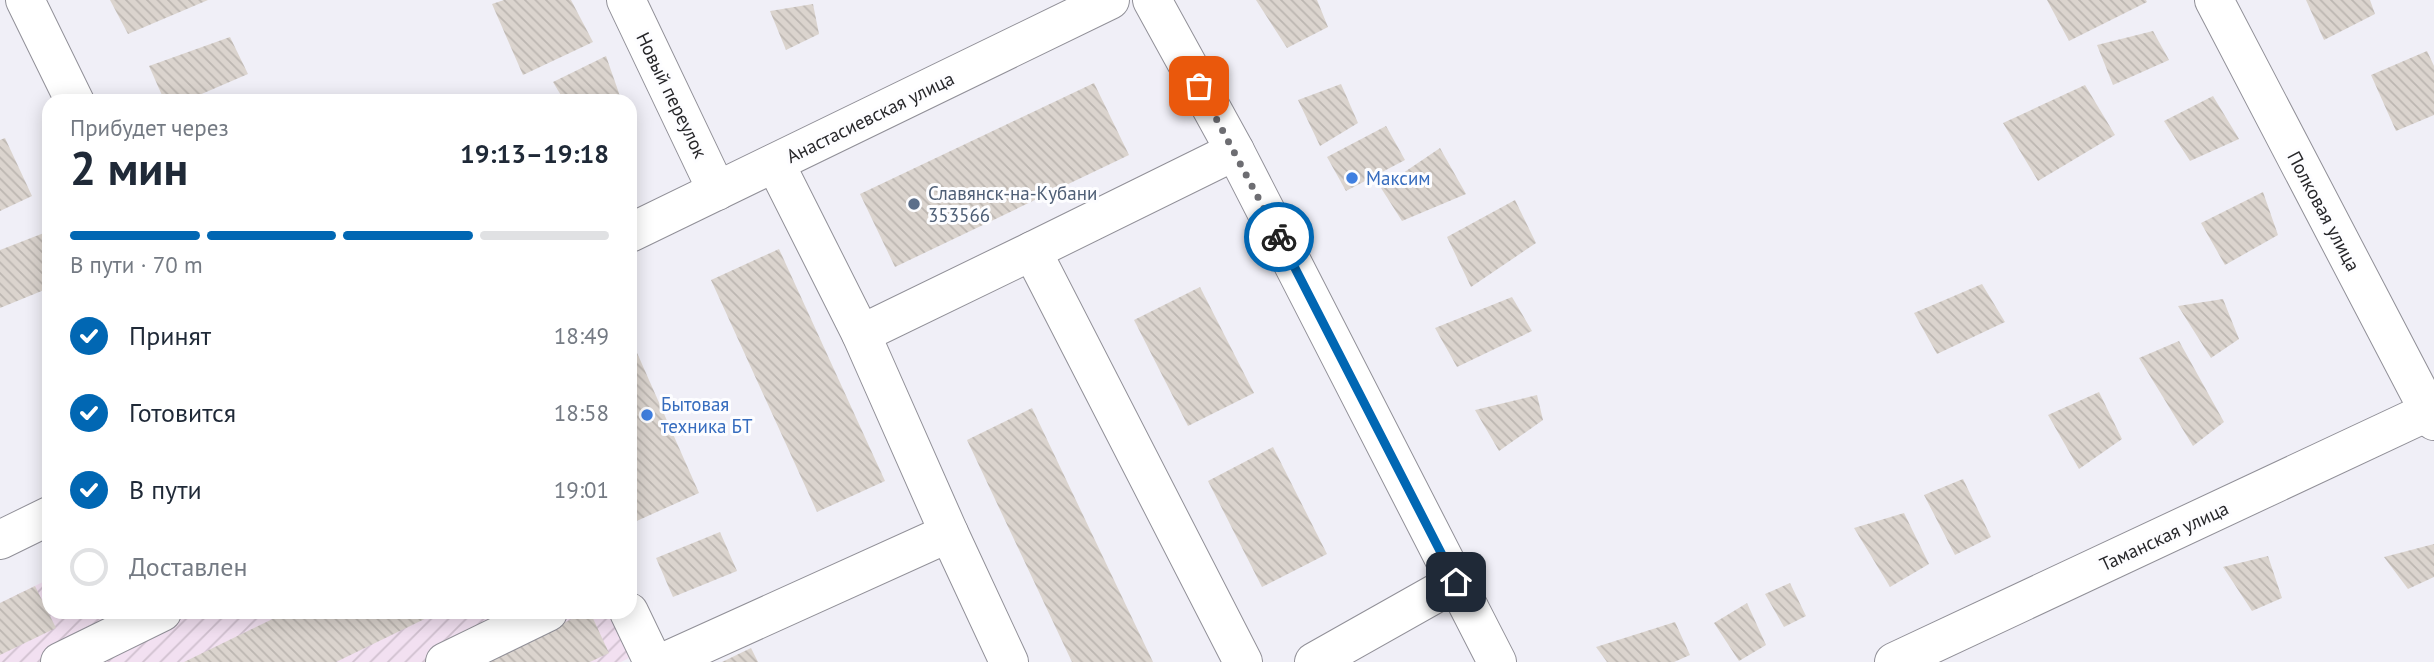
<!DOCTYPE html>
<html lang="ru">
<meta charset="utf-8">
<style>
body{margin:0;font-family:"PT Sans",sans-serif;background:#f6f6f7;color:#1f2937;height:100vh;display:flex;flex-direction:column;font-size:26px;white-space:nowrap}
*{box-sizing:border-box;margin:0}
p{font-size:23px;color:#747a83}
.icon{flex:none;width:38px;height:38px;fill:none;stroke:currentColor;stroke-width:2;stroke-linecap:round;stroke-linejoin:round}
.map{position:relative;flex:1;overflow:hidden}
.details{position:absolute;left:42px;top:94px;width:595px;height:525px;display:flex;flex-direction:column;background:#fff;border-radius:21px;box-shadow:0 4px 18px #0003}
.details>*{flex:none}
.pin{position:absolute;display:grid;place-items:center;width:60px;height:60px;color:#fff;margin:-30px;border-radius:14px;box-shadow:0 4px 10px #0006}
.courier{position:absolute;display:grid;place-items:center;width:70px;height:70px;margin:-35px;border:5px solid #0167b3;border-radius:50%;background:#fff;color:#222;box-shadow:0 2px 9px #0007}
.headline em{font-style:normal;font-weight:800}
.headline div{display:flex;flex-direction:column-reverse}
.headline{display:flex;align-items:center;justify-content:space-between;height:119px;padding:0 28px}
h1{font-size:46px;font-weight:800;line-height:52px}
.bar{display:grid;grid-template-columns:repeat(4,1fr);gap:10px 7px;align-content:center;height:84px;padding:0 28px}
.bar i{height:9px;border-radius:5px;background:#e0e1e3}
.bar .on{background:#0167b3}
.bar p{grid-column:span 4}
ol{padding:0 28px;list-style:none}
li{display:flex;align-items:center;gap:21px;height:77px}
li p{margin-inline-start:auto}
li .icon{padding:7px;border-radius:50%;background:#0167b3;color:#fff;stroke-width:4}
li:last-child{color:#747a83}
li i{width:38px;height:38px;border:4px solid #e0e1e3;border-radius:50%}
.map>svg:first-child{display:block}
.industrial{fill:url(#industrial-furrows)}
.building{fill:url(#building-back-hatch)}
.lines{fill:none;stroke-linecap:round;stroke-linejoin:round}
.minor-casing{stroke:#919098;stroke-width:40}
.minor{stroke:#fff;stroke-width:38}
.done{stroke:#6d6d72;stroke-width:7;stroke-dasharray:0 12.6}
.route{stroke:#0167b3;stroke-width:9}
.shop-dot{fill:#3f7fe0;stroke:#fdfdff;stroke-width:2.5}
.service-dot{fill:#5c6f8a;stroke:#fdfdff;stroke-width:2.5}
.labels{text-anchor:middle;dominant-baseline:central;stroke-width:6;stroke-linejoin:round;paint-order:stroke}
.street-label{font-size:19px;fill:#27272a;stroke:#fdfdff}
.shop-label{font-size:19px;fill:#366cbe;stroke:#fdfdff;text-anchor:start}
.service-label{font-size:19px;fill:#4e5e75;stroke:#fdfdff;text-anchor:start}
</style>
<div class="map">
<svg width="2434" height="662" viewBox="0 0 2434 662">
<defs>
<pattern id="industrial-furrows" width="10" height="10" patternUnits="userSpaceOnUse" patternTransform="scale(1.75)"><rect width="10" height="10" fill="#f2e0f1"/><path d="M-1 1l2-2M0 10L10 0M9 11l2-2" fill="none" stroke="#d0c0cf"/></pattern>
<pattern id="building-back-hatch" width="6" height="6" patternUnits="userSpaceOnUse" patternTransform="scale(1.75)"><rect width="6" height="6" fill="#dbd4ce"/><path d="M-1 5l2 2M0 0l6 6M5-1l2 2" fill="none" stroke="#bcb6b1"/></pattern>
</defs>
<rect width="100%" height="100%" fill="#f0eff7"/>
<polygon class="industrial" points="49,579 49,612 612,613 633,656 621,662 0,662 0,603"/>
<g class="building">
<polygon points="110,0 208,0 128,34"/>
<polygon points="504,0 571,0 593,42 523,75 492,4"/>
<polygon points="1256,0 1317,0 1328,27 1287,48"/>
<polygon points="2047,0 2146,0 2147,2 2069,41"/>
<polygon points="2306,0 2370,0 2375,14 2324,40"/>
<polygon points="813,4 819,34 786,50 770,11"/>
<polygon points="2153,31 2169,60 2113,85 2097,45"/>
<polygon points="230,37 248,74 183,102 165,102 149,66"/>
<polygon points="2427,51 2434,66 2434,115 2396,131 2371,75"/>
<polygon points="606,56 622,102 565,102 553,82"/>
<polygon points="1094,83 1129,155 895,267 860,194"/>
<polygon points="1341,84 1358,123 1320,146 1298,100"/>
<polygon points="2085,85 2115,135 2038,181 2003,123"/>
<polygon points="2213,96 2239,139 2190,161 2164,121"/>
<polygon points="1386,126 1405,160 1346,191 1327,157"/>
<polygon points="5,138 32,196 0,211 0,140"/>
<polygon points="1440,148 1466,194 1402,221 1381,188"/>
<polygon points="2263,192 2278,235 2225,265 2201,223"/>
<polygon points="1515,200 1536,243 1471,287 1447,237"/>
<polygon points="49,231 49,288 0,308 0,250"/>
<polygon points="779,249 885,481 817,512 711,280"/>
<polygon points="1982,284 2005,322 1937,354 1914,313"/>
<polygon points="1200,287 1254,393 1188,426 1134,320"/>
<polygon points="1512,297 1532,331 1457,367 1435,328"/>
<polygon points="2223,299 2239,339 2211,358 2178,306"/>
<polygon points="630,337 699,493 630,524"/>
<polygon points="2179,341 2224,422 2193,446 2139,358"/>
<polygon points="2099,392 2122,439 2079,469 2048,415"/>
<polygon points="1537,395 1543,420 1499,451 1475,410"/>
<polygon points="1032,408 1153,662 1072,662 967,440"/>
<polygon points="1273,447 1327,554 1262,587 1208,481"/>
<polygon points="1963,479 1991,537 1955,555 1924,495"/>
<polygon points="1904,513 1929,564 1890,587 1854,528"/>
<polygon points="720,532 737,571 673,597 656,558"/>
<polygon points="2434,544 2434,577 2408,589 2384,557"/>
<polygon points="2268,556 2282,598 2252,611 2223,567"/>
<polygon points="1790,583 1806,616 1784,627 1765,594"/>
<polygon points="35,586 56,628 0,655 0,603"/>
<polygon points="1747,603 1766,645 1739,661 1714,623"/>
<polygon points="287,612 439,612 336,662 184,662"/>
<polygon points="586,612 590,612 609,653 590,662 485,662"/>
<polygon points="1675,622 1690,655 1674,662 1607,662 1596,647"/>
<polygon points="751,648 758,662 722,662"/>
</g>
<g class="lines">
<g class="minor-casing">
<g id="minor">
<polyline points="25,0 75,102"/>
<polyline points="626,0 717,191"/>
<polyline points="1152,0 1235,151 1497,662"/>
<polyline points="2214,0 2434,421"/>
<polyline points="1235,151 1032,251 1243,662"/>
<polyline points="775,163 861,334 949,533"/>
<polyline points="630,233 1110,0"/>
<polyline points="861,334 1032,251"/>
<polyline points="0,540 49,516"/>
<polyline points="629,612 653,662"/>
<polyline points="60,662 162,612"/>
<polyline points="445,662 548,612"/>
<polyline points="664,662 949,533 1009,662"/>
<polyline points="1314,662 1456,582"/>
<polyline points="1894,662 2434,409"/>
</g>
</g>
<use href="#minor" class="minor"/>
</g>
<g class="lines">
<polyline class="done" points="1199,86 1279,237"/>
<polyline class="route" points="1279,237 1456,582"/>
</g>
<g class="shop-dot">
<circle cx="1352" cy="178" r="7"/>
<circle cx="647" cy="415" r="7"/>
</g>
<circle class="service-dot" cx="914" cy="204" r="7"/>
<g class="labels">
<g class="street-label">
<text transform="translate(672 95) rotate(64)">Новый переулок</text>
<text transform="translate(870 117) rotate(-26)">Анастасиевская улица</text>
<text transform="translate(2324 211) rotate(62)">Полковая улица</text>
<text transform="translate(2164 536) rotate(-25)">Таманская улица</text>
</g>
<g class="shop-label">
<text x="1366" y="178">Максим</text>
<text x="661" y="404">Бытовая<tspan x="661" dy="22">техника БТ</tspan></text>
</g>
<g class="service-label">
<text x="928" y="193">Славянск-на-Кубани<tspan x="928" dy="22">353566</tspan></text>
</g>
</g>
</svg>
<div class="pin" style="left:1199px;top:86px;background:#ea580c"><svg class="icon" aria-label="bag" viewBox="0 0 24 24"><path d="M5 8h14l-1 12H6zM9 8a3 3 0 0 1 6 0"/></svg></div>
<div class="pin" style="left:1456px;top:582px;background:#1f2937"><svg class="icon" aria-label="home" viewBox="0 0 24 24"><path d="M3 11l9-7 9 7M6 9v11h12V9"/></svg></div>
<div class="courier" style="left:1279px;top:237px"><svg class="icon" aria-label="bike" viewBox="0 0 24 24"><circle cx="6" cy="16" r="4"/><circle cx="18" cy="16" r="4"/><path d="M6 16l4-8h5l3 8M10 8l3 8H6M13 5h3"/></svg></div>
<section class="details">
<div class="headline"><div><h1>2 мин</h1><p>Прибудет через</p></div><em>19:13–19:18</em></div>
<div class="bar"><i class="on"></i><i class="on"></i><i class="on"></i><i></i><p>В пути · 70 m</p></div>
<ol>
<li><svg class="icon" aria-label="check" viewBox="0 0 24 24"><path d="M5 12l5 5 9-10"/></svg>Принят<p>18:49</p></li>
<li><svg class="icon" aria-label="check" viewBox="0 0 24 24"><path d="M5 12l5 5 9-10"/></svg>Готовится<p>18:58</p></li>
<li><svg class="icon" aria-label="check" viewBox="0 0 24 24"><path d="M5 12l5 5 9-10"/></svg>В пути<p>19:01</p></li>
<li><i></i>Доставлен</li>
</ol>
</section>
</div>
